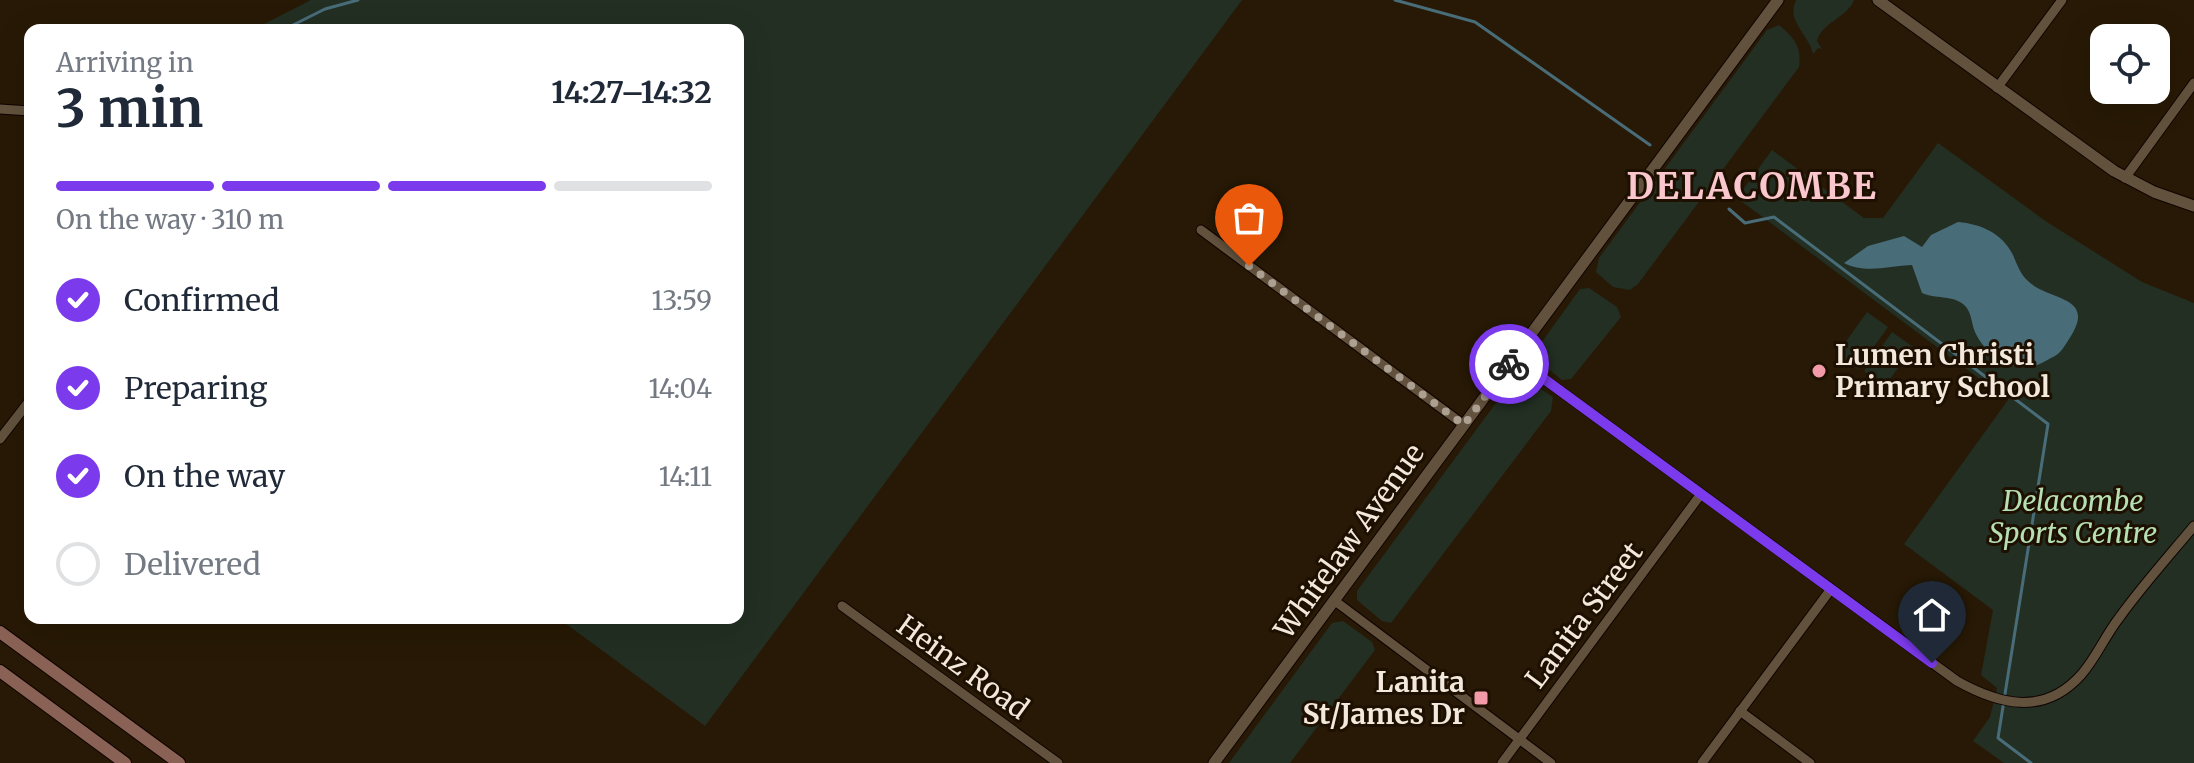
<!DOCTYPE html>
<meta charset="utf-8">
<style>
body{margin:0;font-family:Merriweather,serif;background:#f6f6f7;color:#1f2937;height:100vh;display:flex;flex-direction:column;font-size:30px;white-space:nowrap}
*{box-sizing:border-box;margin:0}
p{font-size:26px;color:#747a83}
.icon{flex:none;width:44px;height:44px;fill:none;stroke:currentColor;stroke-width:2;stroke-linecap:round;stroke-linejoin:round}
.map{position:relative;flex:1;overflow:hidden}
.side{position:absolute;left:24px;top:24px;width:720px;height:600px;display:flex;flex-direction:column;background:#fff;border-radius:16px;box-shadow:0 8px 32px #0002}
.side>*{flex:none}
.buttons{position:absolute;left:2090px;top:24px;display:grid;gap:16px}
.buttons a{display:grid;place-items:center;width:80px;height:80px;border-radius:16px;background:#fff;box-shadow:0 8px 32px #0002;font-size:40px}
.pin{position:absolute;display:grid;place-items:center;width:68px;height:68px;color:#fff;margin:-82px -34px;border-radius:50% 50% 50% 0;rotate:-45deg;box-shadow:0 0 8px #0007}
.pin .icon{rotate:45deg}
.courier{position:absolute;display:grid;place-items:center;width:80px;height:80px;margin:-40px;border:6px solid #7c3aed;border-radius:50%;background:#fff;color:#222;box-shadow:0 2px 10px #0007}
.overview em{font-style:normal;font-weight:700}
.overview div{display:flex;flex-direction:column-reverse}
.overview{display:flex;align-items:center;justify-content:space-between;height:136px;padding:0 32px}
h1{font-size:52px;font-weight:700;line-height:60px}
.bar{display:grid;grid-template-columns:repeat(4,1fr);gap:12px 8px;align-content:center;height:96px;padding:0 32px}
.bar i{height:10px;border-radius:6px;background:#e0e1e3}
.bar .active{background:#7c3aed}
.bar p{grid-column:span 4}
ol{padding:0 32px;list-style:none}
li{display:flex;align-items:center;gap:24px;height:88px}
li p{margin-inline-start:auto}
li .icon{padding:8px;border-radius:50%;background:#7c3aed;color:#fff;stroke-width:4}
li:last-child{color:#747a83}
li i{width:44px;height:44px;border:4px solid #e0e1e3;border-radius:50%}
.map>svg:first-child{display:block}
.green{fill:#232f23}
.water{fill:#496c79}
.lines{fill:none;stroke-linecap:round;stroke-linejoin:round}
.stream{stroke:#496c79;stroke-width:3}
.minor-casing{stroke:#100400;stroke-width:11}
.tertiary-casing{stroke:#100400;stroke-width:13}
.secondary-casing{stroke:#100400;stroke-width:14}
.minor{stroke:#62523d;stroke-width:9}
.tertiary{stroke:#62523d;stroke-width:11}
.secondary{stroke:#8a6155;stroke-width:12}
.done{stroke:#aba091;stroke-width:8;stroke-dasharray:0 14.4}
.route{stroke:#7c3aed;stroke-width:10}
.poi-dot{fill:#f39aa8;stroke:#1e1000;stroke-width:3}
.labels{text-anchor:middle;dominant-baseline:central;stroke-width:6;stroke-linejoin:round;paint-order:stroke}
.poi-label{font-size:28px;font-weight:bold;fill:#f2e8dc;stroke:#1e1000;text-anchor:start}
.park-label{font-size:28px;font-style:italic;fill:#b6e0b4;stroke:#1e1000}
.street-label{font-size:28px;fill:#f2e8dc;stroke:#1e1000}
.district-label{font-size:36px;font-weight:bold;letter-spacing:2px;fill:#fbc7ce;stroke:#1e1000}
</style>
<div class="map">
<svg width="2194" height="763" viewBox="0 0 2194 763">
<rect width="100%" height="100%" fill="#271905"/>
<g class="green">
<polygon points="311,0 1242,0 705,726 558,618 738,618 738,30 258,30 262,25"/>
<path d="M 1796,0 L 1854,0 C 1847,18 1822,22 1817,41 L 1822,49 L 1818,48 L 1813,54 C 1809,34 1786,22 1796,0 Z"/>
<path d="M 1779,25 C 1794,38 1802,46 1799,67 L 1638,284 L 1630,290 L 1613,287 L 1596,272 L 1599,258 L 1767,30 Z"/>
<polygon points="1938,143 2047,222 2142,282 2194,303 2194,763 2004,763 1973,741 1990,717 1997,688 1981,675 1993,610 1904,544 2008,400 1737,198 1772,150 1864,218 1883,218"/>
<polygon points="1589,288 1617,307 1621,317 1571,379 1562,380 1536,359 1536,350 1580,289"/>
<polygon points="1867,312 1888,327 1858,369 1837,354"/>
<polygon points="1892,332 1913,347 1885,386 1864,371"/>
<polygon points="1524,378 1553,397 1551,411 1391,623 1382,621 1357,600 1357,591 1513,380"/>
<polygon points="1343,621 1372,642 1375,650 1290,763 1229,763 1332,623"/>
</g>
<path class="water" d="M 1958,222 C 1981,224 2002,233 2013,255 C 2017,264 2020,274 2028,281 C 2048,301 2096,295 2071,336 C 2065,345 2061,354 2051,358 C 2044,362 2036,367 2028,367 C 2007,370 1983,351 1975,332 C 1971,323 1972,311 1963,304 C 1952,295 1935,299 1922,293 L 1912,265 C 1889,266 1865,274 1844,263 L 1868,246 L 1904,236 L 1922,247 L 1931,235 Z"/>
<g class="lines">
<g class="stream">
<polyline points="1395,0 1475,22 1650,145"/>
<polyline points="283,30 325,9 358,0"/>
<polyline points="1729,209 1745,223 1774,217 2048,424 1998,738 2031,763"/>
</g>
<g class="minor-casing">
<g id="minor">
<polyline points="1997,88 2062,0"/>
<polyline points="0,109 30,111"/>
<polyline points="2125,178 2194,83"/>
<polyline points="1201,230 1464,425"/>
<path d="M 1514,357 L 1957,681 C 2000,705 2044,716 2081,675 C 2096,658 2105,636 2119,618 C 2142,586 2169,556 2194,526"/>
<polyline points="0,439 30,400"/>
<polyline points="1335,601 1551,763"/>
<polyline points="842,606 1058,763"/>
<polyline points="1740,711 1810,763"/>
<polyline points="1502,763 1701,494"/>
<polyline points="1702,763 1831,589"/>
</g>
</g>
<g class="tertiary-casing">
<g id="tertiary">
<polyline points="1878,0 2114,171 2154,192 2194,206"/>
<polyline points="1214,763 1778,0"/>
</g>
</g>
<g class="secondary-casing">
<g id="secondary">
<polyline points="0,632 179,763"/>
<polyline points="0,671 125,763"/>
</g>
</g>
<use href="#minor" class="minor"/>
<use href="#tertiary" class="tertiary"/>
<use href="#secondary" class="secondary"/>
</g>
<g class="lines">
<polyline class="done" points="1249,266 1464,425 1509,364"/>
<polyline class="route" points="1509,364 1514,357 1932,663"/>
</g>
<g class="poi-dot">
<circle cx="1819" cy="371" r="8"/>
<rect x="1473" y="690" width="16" height="16" rx="4"/>
</g>
<g class="labels">
<g class="poi-label">
<text x="1835" y="355">Lumen Christi<tspan x="1835" dy="32">Primary School</tspan></text>
<text x="1465" y="682" text-anchor="end">Lanita<tspan x="1465" dy="32">St/James Dr</tspan></text>
</g>
<g class="park-label">
<text x="2073" y="501">Delacombe<tspan x="2073" dy="32">Sports Centre</tspan></text>
</g>
<g class="street-label">
<text transform="translate(1349 541) rotate(-54)">Whitelaw Avenue</text>
<text transform="translate(1584 615) rotate(-53)">Lanita Street</text>
<text transform="translate(963 667) rotate(36)">Heinz Road</text>
</g>
<g class="district-label">
<text x="1752" y="186">DELACOMBE</text>
</g>
</g>
</svg>
<div class="buttons">
<a><svg class="icon" aria-label="locate" viewBox="0 0 24 24"><circle cx="12" cy="12" r="6"/><path d="M12 2v4M12 18v4M2 12h4M18 12h4"/></svg></a>
</div>
<div class="pin" style="left:1249px;top:266px;background:#ea580c"><svg class="icon" aria-label="bag" viewBox="0 0 24 24"><path d="M5 8h14l-1 12H6zM9 8a3 3 0 0 1 6 0"/></svg></div>
<div class="pin" style="left:1932px;top:663px;background:#1f2937"><svg class="icon" aria-label="home" viewBox="0 0 24 24"><path d="M3 11l9-7 9 7M6 9v11h12V9"/></svg></div>
<div class="courier" style="left:1509px;top:364px"><svg class="icon" aria-label="bike" viewBox="0 0 24 24"><circle cx="6" cy="16" r="4"/><circle cx="18" cy="16" r="4"/><path d="M6 16l4-8h5l3 8M10 8l3 8H6M13 5h3"/></svg></div>
<section class="side">
<div class="overview"><div><h1>3 min</h1><p>Arriving in</p></div><em>14:27–14:32</em></div>
<div class="bar"><i class="active"></i><i class="active"></i><i class="active"></i><i></i><p>On the way · 310 m</p></div>
<ol>
<li><svg class="icon" aria-label="check" viewBox="0 0 24 24"><path d="M5 12l5 5 9-10"/></svg>Confirmed<p>13:59</p></li>
<li><svg class="icon" aria-label="check" viewBox="0 0 24 24"><path d="M5 12l5 5 9-10"/></svg>Preparing<p>14:04</p></li>
<li><svg class="icon" aria-label="check" viewBox="0 0 24 24"><path d="M5 12l5 5 9-10"/></svg>On the way<p>14:11</p></li>
<li><i></i>Delivered</li>
</ol>
</section>
</div>
